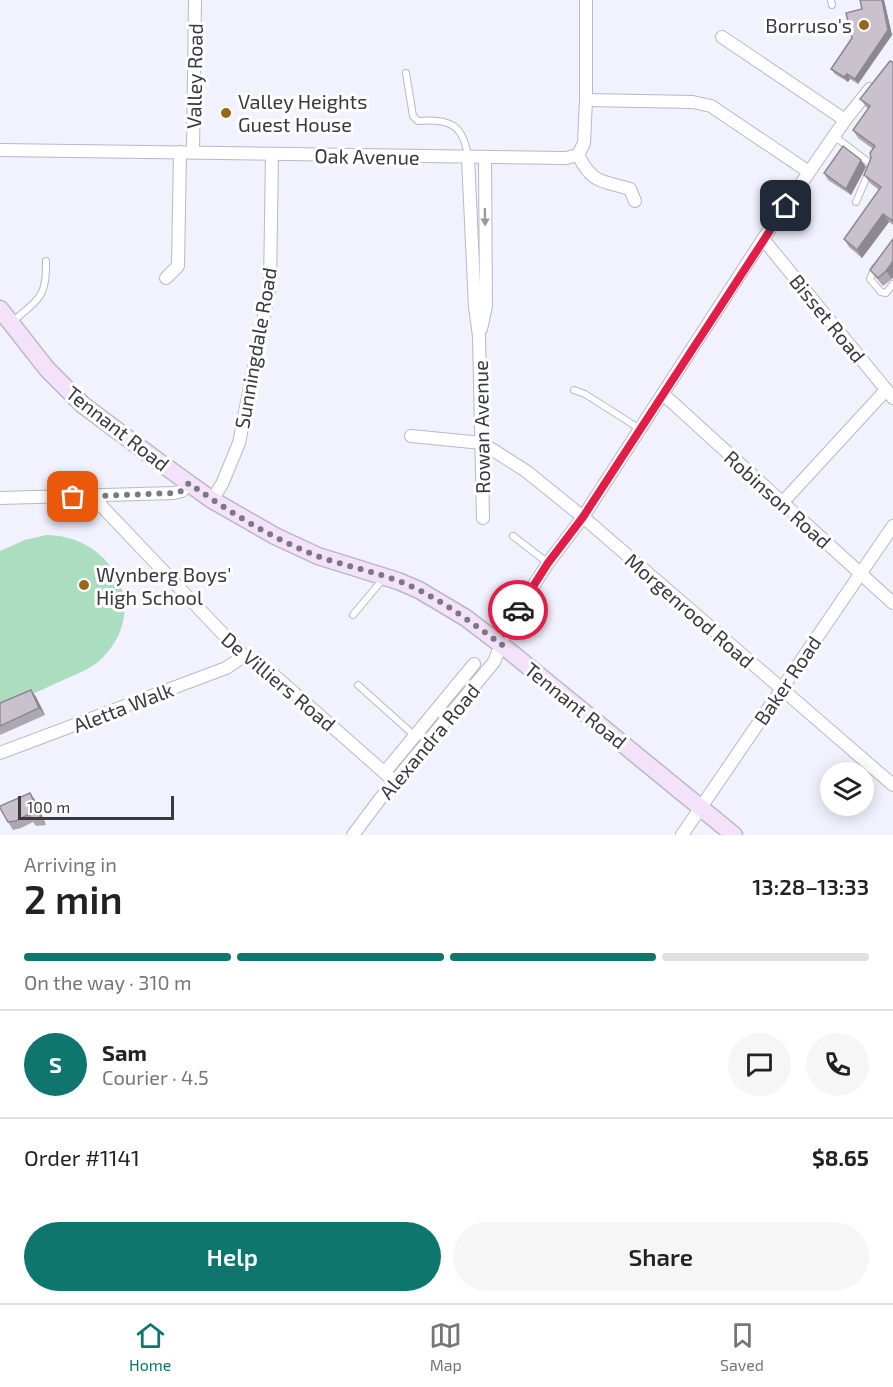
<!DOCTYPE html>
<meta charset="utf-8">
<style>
body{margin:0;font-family:"Exo 2",sans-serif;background:#f6f6f6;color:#222;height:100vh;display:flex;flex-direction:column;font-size:22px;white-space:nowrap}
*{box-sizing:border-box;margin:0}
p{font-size:20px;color:#767676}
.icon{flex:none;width:33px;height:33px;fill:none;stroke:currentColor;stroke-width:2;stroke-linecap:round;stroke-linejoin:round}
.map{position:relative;height:835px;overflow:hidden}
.panel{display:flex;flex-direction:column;background:#fff;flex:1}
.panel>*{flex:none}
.controls{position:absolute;left:820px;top:762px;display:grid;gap:12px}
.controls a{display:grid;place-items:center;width:54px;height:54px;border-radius:50%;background:#fff;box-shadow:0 3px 15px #0003;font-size:30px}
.scale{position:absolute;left:18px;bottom:15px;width:156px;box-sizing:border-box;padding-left:6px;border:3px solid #39393e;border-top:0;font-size:16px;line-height:21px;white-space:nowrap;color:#39393e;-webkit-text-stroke:4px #fff;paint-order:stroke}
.pin{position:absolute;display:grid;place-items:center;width:51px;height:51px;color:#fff;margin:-26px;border-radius:12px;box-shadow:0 3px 9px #0006}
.courier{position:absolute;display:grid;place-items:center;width:60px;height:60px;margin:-30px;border:4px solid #e11d48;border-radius:50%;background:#fff;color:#222;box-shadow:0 2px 8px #0007}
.overview em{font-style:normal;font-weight:600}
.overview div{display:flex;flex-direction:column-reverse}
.overview{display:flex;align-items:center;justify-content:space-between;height:102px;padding:0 24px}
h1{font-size:39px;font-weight:600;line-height:45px}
.bar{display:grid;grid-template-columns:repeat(4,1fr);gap:9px 6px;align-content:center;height:72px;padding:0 24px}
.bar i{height:8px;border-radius:4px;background:#e0e0e0}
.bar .selected{background:#0f766e}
.bar p{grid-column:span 4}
.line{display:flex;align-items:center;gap:15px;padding:0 24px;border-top:2px solid #e0e0e0}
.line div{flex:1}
.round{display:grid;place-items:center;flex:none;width:63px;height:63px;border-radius:32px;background:#f6f6f6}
.button{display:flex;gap:12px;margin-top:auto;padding:12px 24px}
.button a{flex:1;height:69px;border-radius:36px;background:#0f766e;color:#fff;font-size:24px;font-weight:600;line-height:69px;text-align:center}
.button a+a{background:#f6f6f6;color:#222}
.tabs{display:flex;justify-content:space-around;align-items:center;height:84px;border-top:2px solid #e0e0e0;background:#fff;font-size:16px;color:#767676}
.tabs a{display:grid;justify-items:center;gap:3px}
.tabs .selected{color:#0f766e}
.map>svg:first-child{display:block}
.green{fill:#abddc1}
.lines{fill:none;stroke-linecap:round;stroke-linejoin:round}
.lane-casing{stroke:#b8b9c5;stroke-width:8}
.street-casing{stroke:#b8b9c5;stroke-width:14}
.secondary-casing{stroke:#b8b9c5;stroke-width:19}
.lane{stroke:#fff;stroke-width:6}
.street{stroke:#fff;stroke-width:12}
.secondary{stroke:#f4e1fa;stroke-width:16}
.wall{fill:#ada7af}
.shaded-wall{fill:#8d888f}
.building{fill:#c9c2cc;stroke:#8d888f;stroke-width:1.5}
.oneway{fill:#9c9c9e}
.done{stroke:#797a81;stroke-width:6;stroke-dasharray:0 10.8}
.route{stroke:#e11d48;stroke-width:8}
.poi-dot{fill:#99671a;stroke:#fff;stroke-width:2}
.labels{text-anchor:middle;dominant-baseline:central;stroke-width:6;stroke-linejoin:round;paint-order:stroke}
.poi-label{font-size:20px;fill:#39393e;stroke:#fff;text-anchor:start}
.street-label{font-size:20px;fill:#39393e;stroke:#fff}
</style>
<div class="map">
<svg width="893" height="835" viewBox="0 0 893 835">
<rect width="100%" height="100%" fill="#f1f2fe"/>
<path class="green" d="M 46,535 C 115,535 153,614 99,661 C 87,671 72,676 59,682 C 39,691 20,700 0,709 L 0,551 L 25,540 Z"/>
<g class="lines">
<g class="lane-casing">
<g id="lane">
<polyline points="831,0 832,5"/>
<path d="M 406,73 L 413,116 L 418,121 C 450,118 464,125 468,158"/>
<polyline points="834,136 872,165 856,202"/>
<polyline points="875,268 870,279 881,292 886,293 893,284"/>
<path d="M 13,321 C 39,299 47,297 46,261"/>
<polyline points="574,390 585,394 640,429"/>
<polyline points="513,536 548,563"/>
<polyline points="353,615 383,579"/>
<polyline points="358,685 415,736"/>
</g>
</g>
<g class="street-casing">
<g id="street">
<polyline points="722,37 845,120"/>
<polyline points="586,100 693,102 711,106 809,172"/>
<polyline points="0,150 566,158 578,155 584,143 586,100 586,0"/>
<polyline points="193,152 195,0"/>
<path d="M 578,155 C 593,184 600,180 630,189 L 635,201"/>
<polyline points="468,158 475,307 479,336 483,518"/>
<polyline points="763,239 893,398"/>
<polyline points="166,278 178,266 180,152"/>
<polyline points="481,329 486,306 485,158"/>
<polyline points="663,394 893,603"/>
<polyline points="411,436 482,443 526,471 583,517 893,785"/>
<polyline points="93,497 244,656 267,669 395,782"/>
<polyline points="0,498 174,493 182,491 189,483"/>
<polyline points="212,500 222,484 239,443 270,285 272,155"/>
<polyline points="782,503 886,390"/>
<polyline points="0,753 226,668 244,656"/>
<polyline points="385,772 474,664"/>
<polyline points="353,835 380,799 494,662 509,624 548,563 583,517 763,239 845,120 870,89"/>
<polyline points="682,835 893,526"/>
</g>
</g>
<g class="secondary-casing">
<polyline id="secondary" points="0,309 47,369 83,405 158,461 212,500 275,536 318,556 398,581 419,590 466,618 513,654 734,835"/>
</g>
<use href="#lane" class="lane"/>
<use href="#street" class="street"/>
<use href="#secondary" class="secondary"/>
</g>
<g class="wall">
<polygon points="860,0 884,0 892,35 858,84 850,79 848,82 835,74 831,69 852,38 862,9"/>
<polygon points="893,62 893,225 889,222 862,258 849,247 844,239 879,190 870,183 864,175 871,158 873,149 858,138 853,130 868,109 860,99"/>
<polygon points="866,167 851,195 828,180 824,173"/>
<polygon points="893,239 892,279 883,286 870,270"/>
<polygon points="31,690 36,697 45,715 0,735 0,703"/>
<polygon points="30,793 35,800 46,825 36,826 33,822 21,828 13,830 8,822"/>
</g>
<g class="shaded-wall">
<polygon points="882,0 884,0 892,35 858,84 855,79"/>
<polygon points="847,74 850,79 848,82 844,77"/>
<polygon points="861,160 866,167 851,195 846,189"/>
<polygon points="883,214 889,222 862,258 857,250"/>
<polygon points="893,261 893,277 892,279 886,271"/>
<polygon points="31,690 36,697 45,715 39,708"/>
<polygon points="30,793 35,800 46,825 41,817"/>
</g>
<g class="building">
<polygon points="860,0 882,0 888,30 855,79 847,74 844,77 831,69 852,38 846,13 862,9"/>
<polygon points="890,61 893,62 893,221 883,214 857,250 844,239 881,187 864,175 871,158 870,153 875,146 853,130 870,106 860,99"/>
<polygon points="843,146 861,160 846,189 824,173"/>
<polygon points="893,239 893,261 886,271 878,278 870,270"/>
<polygon points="31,690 39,708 0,726 0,703"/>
<polygon points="30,793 41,817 31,819 29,814 16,821 8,822 0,808 0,806"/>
</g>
<defs><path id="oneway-solid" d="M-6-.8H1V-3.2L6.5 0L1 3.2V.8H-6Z" transform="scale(1.5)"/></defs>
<use class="oneway" href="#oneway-solid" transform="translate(485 217) rotate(89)"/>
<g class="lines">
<path class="done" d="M 73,497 L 174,493 L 182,491 L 189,483 C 229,512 271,538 317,556 C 350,568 385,573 417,589 C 447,604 475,625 502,645 L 506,628 L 518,610"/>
<polyline class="route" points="518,610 548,563 583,517 786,206"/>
</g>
<g class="poi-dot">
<circle cx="864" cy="25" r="6"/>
<circle cx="226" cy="113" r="6"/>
<circle cx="84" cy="585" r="6"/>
</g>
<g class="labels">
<g class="poi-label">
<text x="852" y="25" text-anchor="end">Borruso's</text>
<text x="238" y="101">Valley Heights<tspan x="238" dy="23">Guest House</tspan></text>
<text x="96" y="574">Wynberg Boys'<tspan x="96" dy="23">High School</tspan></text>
</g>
<g class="street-label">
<text transform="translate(194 76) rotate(-89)">Valley Road</text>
<text transform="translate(367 156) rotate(1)">Oak Avenue</text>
<text transform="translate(828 318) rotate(51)">Bisset Road</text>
<text transform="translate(255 348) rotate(-80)">Sunningdale Road</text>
<text transform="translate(481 427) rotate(-91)">Rowan Avenue</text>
<text transform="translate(118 428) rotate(38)">Tennant Road</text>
<text transform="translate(778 499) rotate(42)">Robinson Road</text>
<text transform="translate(690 610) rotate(41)">Morgenrood Road</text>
<text transform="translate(787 680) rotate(-56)">Baker Road</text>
<text transform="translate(279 681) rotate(40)">De Villiers Road</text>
<text transform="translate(576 705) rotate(39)">Tennant Road</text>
<text transform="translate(123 707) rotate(-21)">Aletta Walk</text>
<text transform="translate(429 741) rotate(-50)">Alexandra Road</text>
</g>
</g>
</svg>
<div class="controls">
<a><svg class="icon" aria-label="layers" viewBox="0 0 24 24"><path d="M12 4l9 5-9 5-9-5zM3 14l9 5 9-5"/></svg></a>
</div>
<div class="scale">100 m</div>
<div class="pin" style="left:73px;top:497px;background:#ea580c"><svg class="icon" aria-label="bag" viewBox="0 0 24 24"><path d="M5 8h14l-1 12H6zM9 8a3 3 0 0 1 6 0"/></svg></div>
<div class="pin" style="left:786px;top:206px;background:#1f2937"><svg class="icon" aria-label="home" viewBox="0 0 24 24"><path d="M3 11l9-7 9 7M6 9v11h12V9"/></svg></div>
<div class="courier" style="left:518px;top:610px"><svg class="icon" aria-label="car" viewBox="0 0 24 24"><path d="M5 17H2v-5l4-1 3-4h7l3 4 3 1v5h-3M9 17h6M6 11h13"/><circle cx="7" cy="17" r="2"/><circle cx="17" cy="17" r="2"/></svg></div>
</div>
<section class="panel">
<div class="overview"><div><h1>2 min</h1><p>Arriving in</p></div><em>13:28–13:33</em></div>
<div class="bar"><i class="selected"></i><i class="selected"></i><i class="selected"></i><i></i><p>On the way · 310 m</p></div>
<div class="line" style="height:108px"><b class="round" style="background:#0f766e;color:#fff">S</b><div><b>Sam</b><p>Courier · 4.5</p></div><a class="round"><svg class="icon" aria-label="chat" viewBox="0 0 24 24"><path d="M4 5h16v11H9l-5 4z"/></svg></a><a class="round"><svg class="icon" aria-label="phone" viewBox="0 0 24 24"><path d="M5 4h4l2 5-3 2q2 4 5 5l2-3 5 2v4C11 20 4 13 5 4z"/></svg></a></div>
<div class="line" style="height:78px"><div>Order #1141</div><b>$8.65</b></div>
<div class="button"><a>Help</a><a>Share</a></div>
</section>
<nav class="tabs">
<a class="selected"><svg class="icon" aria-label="home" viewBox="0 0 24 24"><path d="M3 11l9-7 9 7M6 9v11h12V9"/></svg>Home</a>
<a><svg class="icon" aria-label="map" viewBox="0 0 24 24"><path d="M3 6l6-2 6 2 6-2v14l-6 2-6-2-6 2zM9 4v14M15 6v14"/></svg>Map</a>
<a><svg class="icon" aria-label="saved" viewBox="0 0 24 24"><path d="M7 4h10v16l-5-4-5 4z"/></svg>Saved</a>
</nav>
